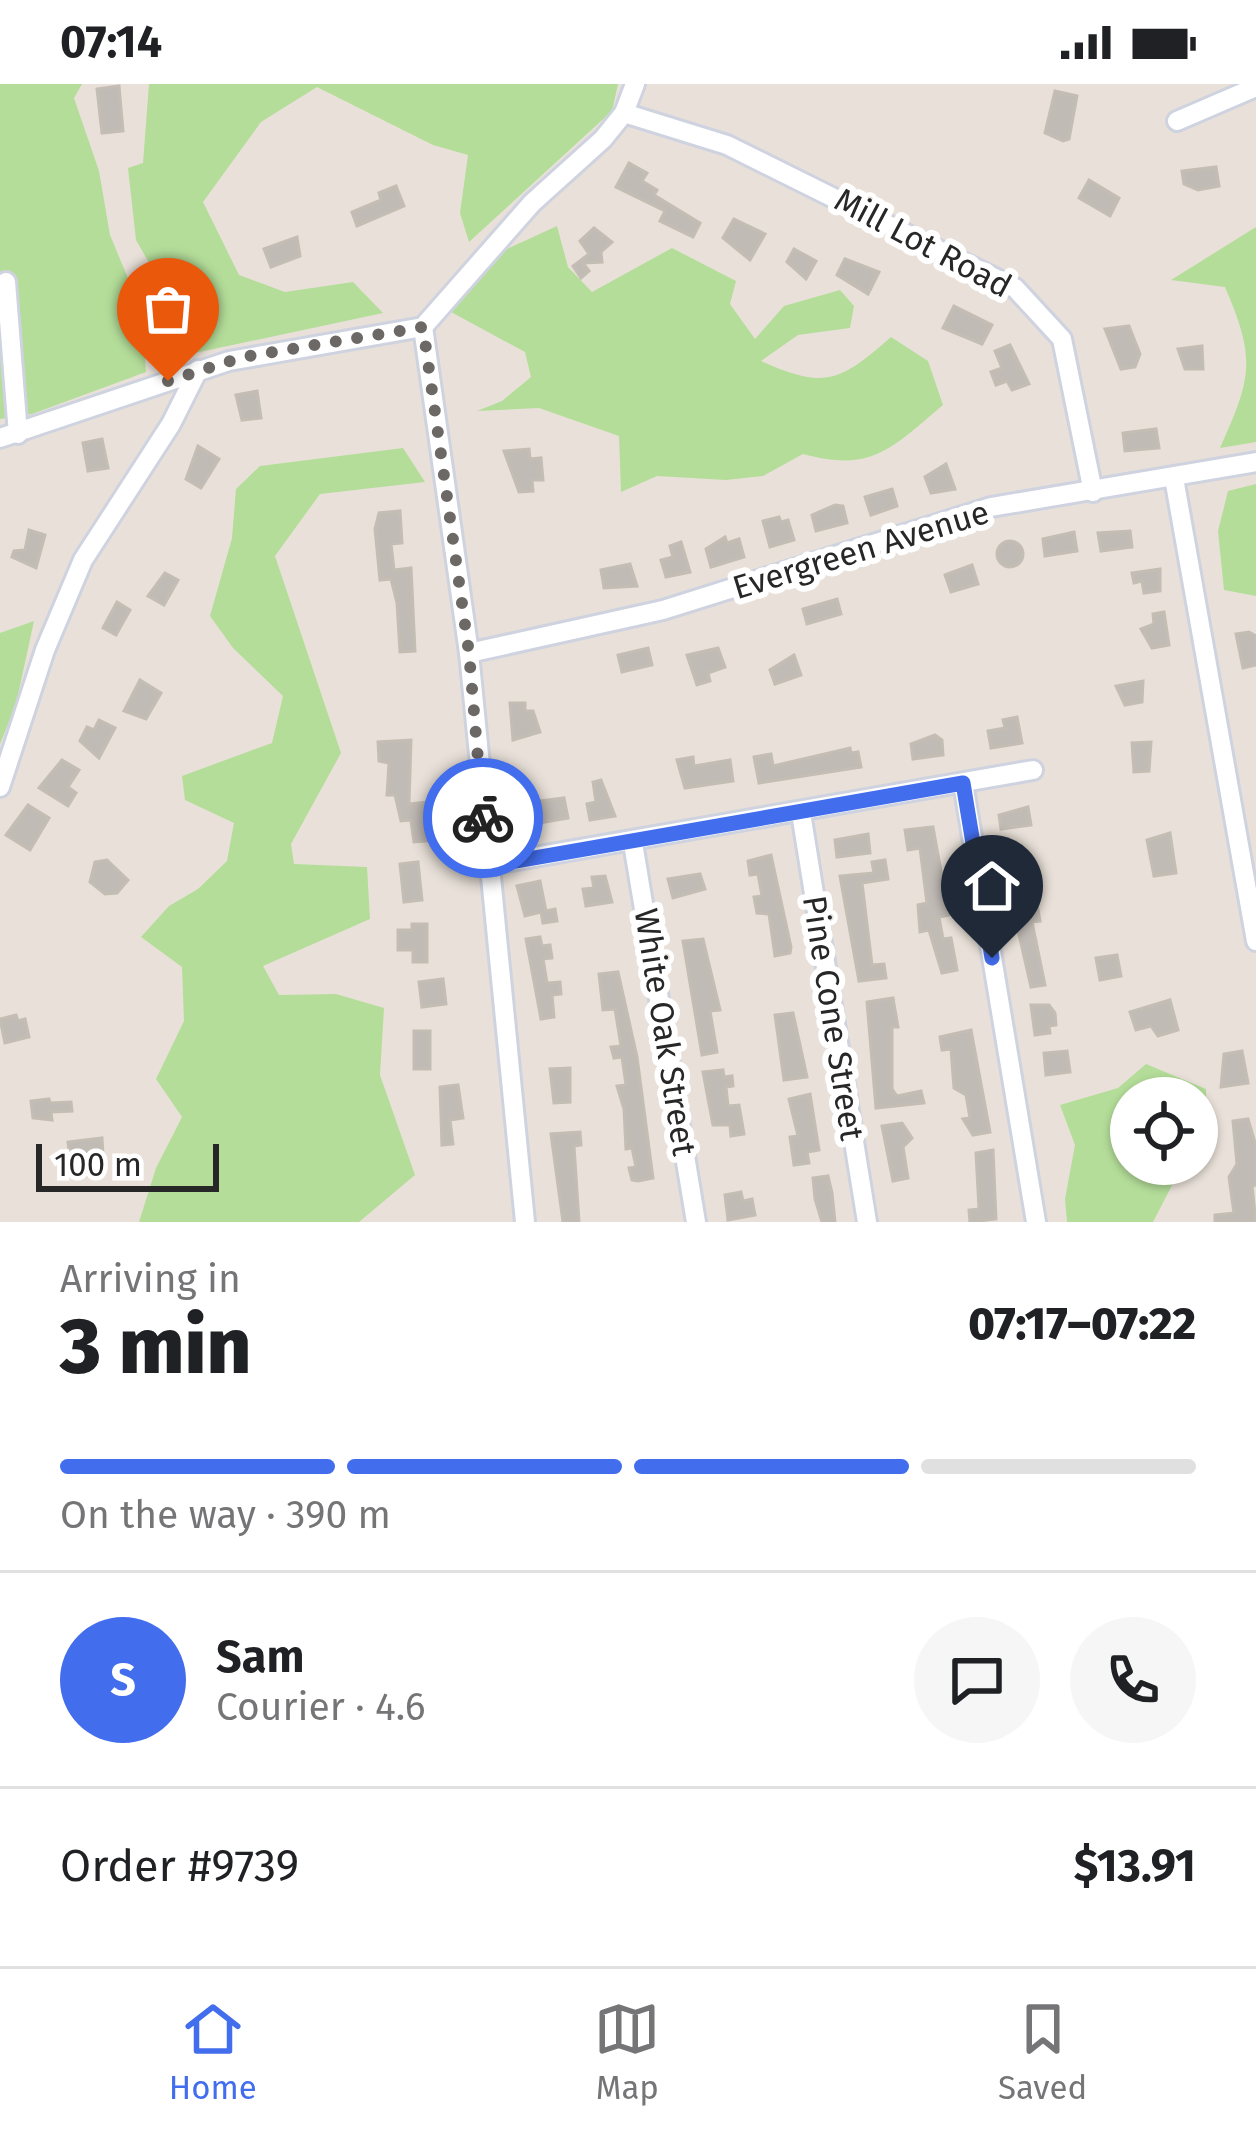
<!DOCTYPE html>
<meta charset="utf-8">
<style>
body{margin:0;font-family:"Fira Sans",sans-serif;background:#f6f6f6;color:#202124;height:100vh;display:flex;flex-direction:column;font-size:45px;white-space:nowrap}
*{box-sizing:border-box;margin:0}
p{font-size:39px;color:#757577}
.icon{flex:none;width:66px;height:66px;fill:none;stroke:currentColor;stroke-width:2;stroke-linecap:round;stroke-linejoin:round}
.map{position:relative;height:1138px;overflow:hidden}
.drawer{display:flex;flex-direction:column;background:#fff;flex:1}
.drawer>*{flex:none}
.fabs{position:absolute;left:1110px;top:993px;display:grid;gap:24px}
.fabs a{display:grid;place-items:center;width:108px;height:108px;border-radius:50%;background:#fff;box-shadow:0 3px 9px #0004;font-size:60px}
.scale{position:absolute;left:36px;bottom:30px;width:183px;box-sizing:border-box;padding-left:12px;border:6px solid #272727;border-top:0;font-size:33px;line-height:42px;white-space:nowrap;color:#272727;-webkit-text-stroke:9px #fff;paint-order:stroke}
.pin{position:absolute;display:grid;place-items:center;width:102px;height:102px;color:#fff;margin:-123px -51px;border-radius:50% 50% 50% 0;rotate:-45deg;box-shadow:0 0 12px #0007}
.pin .icon{rotate:45deg}
.courier{position:absolute;display:grid;place-items:center;width:120px;height:120px;margin:-60px;border:9px solid #426ded;border-radius:50%;background:#fff;color:#222;box-shadow:0 3px 15px #0007}
.summary em{font-style:normal;font-weight:800}
.summary div{display:flex;flex-direction:column-reverse}
.summary{display:flex;align-items:center;justify-content:space-between;height:204px;padding:0 60px}
h1{font-size:78px;font-weight:800;line-height:90px}
.bar{display:grid;grid-template-columns:repeat(4,1fr);gap:18px 12px;align-content:center;height:144px;padding:0 60px}
.bar i{height:15px;border-radius:9px;background:#e0e0e0}
.bar .selected{background:#426ded}
.bar p{grid-column:span 4}
.line{display:flex;align-items:center;gap:30px;padding:0 60px;border-top:3px solid #e0e0e0}
.line div{flex:1}
.round{display:grid;place-items:center;flex:none;width:126px;height:126px;border-radius:63px;background:#f6f6f6}
.status{display:flex;justify-content:space-between;align-items:center;height:84px;padding:0 60px;background:#fff;direction:ltr}
.status svg{height:33px;fill:currentColor}
.dock{display:flex;justify-content:space-around;align-items:center;height:168px;border-top:3px solid #e0e0e0;background:#fff;font-size:33px;color:#757577}
.dock a{display:grid;justify-items:center;gap:6px}
.dock .selected{color:#426ded}
.map>svg:first-child{display:block}
.green{fill:#b4dd99}
.building{fill:#c1bbb6;stroke:#c4bdb3;stroke-width:3}
.lines{fill:none;stroke-linecap:round;stroke-linejoin:round}
.minor-casing{stroke:#cfd3df;stroke-width:24}
.minor{stroke:#fff;stroke-width:18}
.done{stroke:#6b6865;stroke-width:12;stroke-dasharray:0 21.6}
.route{stroke:#426ded;stroke-width:15}
.labels{text-anchor:middle;dominant-baseline:central;stroke-width:12;stroke-linejoin:round;paint-order:stroke}
.street-label{font-size:33px;fill:#272727;stroke:#fff}
</style>
<div class="status"><b>07:14</b><svg viewBox="0 0 49 12"><path d="M0 12V9h3v3zM5 12V6h3v6zM10 12V3h3v9zM15 12V0h3v12zM26 1h20v11H26zM47 4h2v5h-2z"/></svg></div>
<div class="map">
<svg width="1256" height="1138" viewBox="0 0 1256 1138">
<rect width="100%" height="100%" fill="#e9e1d9"/>
<g class="green">
<polygon points="0,0 82,0 74,14 99,87 110,151 142,228 146,288 32,330 0,335"/>
<polygon points="149,0 618,0 612,27 469,158 460,129 468,71 433,61 317,3 261,38 203,118 239,191 285,208 353,198 383,229 171,274 168,212 136,156 128,84 143,79"/>
<path d="M 557,142 L 568,183 L 592,208 L 672,164 L 736,197 L 730,220 L 755,255 L 784,222 L 840,206 L 854,222 L 850,244 L 798,251 L 761,277 C 824,305 839,299 891,253 L 928,277 L 943,321 C 892,364 872,389 803,370 L 763,392 L 726,396 L 657,392 L 621,408 L 619,352 L 539,324 L 477,327 L 502,317 L 531,293 L 525,268 L 451,228 L 507,165 Z"/>
<path d="M 1256,143 L 1256,358 L 1220,364 C 1252,293 1256,275 1225,203 L 1171,196 Z"/>
<polygon points="403,364 425,398 320,410 275,472 341,669 291,760 294,780 367,783 370,835 263,882 279,911 336,910 384,924 380,991 415,1091 359,1138 139,1138 156,1084 182,1033 156,995 184,937 182,883 141,853 169,822 198,805 227,777 234,739 185,716 182,692 272,659 283,612 233,564 210,532 232,454 236,405 260,382"/>
<polygon points="1256,400 1256,512 1224,506 1218,447 1228,407"/>
<polygon points="34,537 16,620 0,660 0,549"/>
<polygon points="1146,980 1206,1005 1207,1050 1197,1063 1197,1014 1131,1014 1131,1080 1183,1080 1153,1138 1067,1138 1065,1115 1075,1061 1060,1021 1118,1004"/>
</g>
<g class="building">
<polygon points="119,2 123,47 102,49 97,5"/>
<polygon points="1055,7 1077,12 1069,55 1063,57 1045,49"/>
<polygon points="629,79 647,89 642,97 657,106 654,111 700,139 693,153 660,137 665,127 616,103"/>
<polygon points="1216,83 1219,102 1198,106 1184,100 1182,87"/>
<polygon points="1089,96 1119,114 1110,132 1079,114"/>
<polygon points="396,102 404,122 357,142 352,128 381,116 379,109"/>
<polygon points="734,135 765,150 750,176 723,154"/>
<polygon points="594,144 612,158 601,168 602,178 583,179 589,187 581,194 573,182 589,170 580,157"/>
<polygon points="297,153 300,172 271,183 264,165"/>
<polygon points="794,165 816,177 806,195 787,178"/>
<polygon points="845,175 879,188 868,210 837,191"/>
<polygon points="954,222 992,241 982,260 943,244"/>
<polygon points="1129,242 1140,270 1135,283 1121,285 1105,245"/>
<polygon points="1010,261 1029,300 1012,306 1007,297 996,301 991,288 1002,284 995,267"/>
<polygon points="1202,262 1203,285 1185,285 1178,265"/>
<polygon points="257,307 261,334 242,336 236,311"/>
<polygon points="1156,345 1159,364 1125,367 1123,349"/>
<polygon points="102,355 108,384 88,387 83,359"/>
<polygon points="198,362 219,375 201,404 186,395"/>
<polygon points="529,365 530,375 541,374 543,396 532,396 533,407 519,408 504,367"/>
<polygon points="946,380 955,405 931,409 925,393"/>
<polygon points="892,405 897,422 871,431 865,413"/>
<polygon points="835,421 843,422 847,439 816,447 812,431"/>
<polygon points="400,427 402,459 391,460 394,486 411,484 415,567 400,568 397,519 391,495 380,496 375,445 379,429"/>
<polygon points="779,433 781,438 788,436 794,456 770,463 763,437"/>
<polygon points="29,446 45,451 36,484 12,473 14,467 25,466"/>
<polygon points="1130,447 1132,463 1101,467 1098,449"/>
<polygon points="1074,448 1077,467 1045,472 1043,455"/>
<polygon points="725,453 727,459 739,455 744,473 711,483 706,465"/>
<circle cx="1010" cy="470" r="13"/>
<polygon points="681,458 690,488 666,493 661,476 673,473 670,462"/>
<polygon points="630,480 637,502 604,504 601,486"/>
<polygon points="972,481 978,500 951,508 945,491"/>
<polygon points="1160,485 1160,507 1144,509 1142,497 1134,499 1132,489"/>
<polygon points="165,489 178,496 164,521 148,512"/>
<polygon points="837,515 841,530 807,540 803,525"/>
<polygon points="117,518 130,526 116,551 103,544"/>
<polygon points="1164,528 1169,561 1152,564 1141,545 1154,540 1153,530"/>
<polygon points="1249,548 1256,552 1256,581 1243,584 1236,550"/>
<polygon points="648,564 652,581 622,588 618,571"/>
<polygon points="718,564 725,583 708,589 710,597 697,601 687,571"/>
<polygon points="794,571 801,591 775,600 770,586"/>
<polygon points="140,596 161,609 146,635 124,627"/>
<polygon points="1143,597 1142,618 1125,621 1116,602"/>
<polygon points="510,619 525,619 525,627 533,627 540,648 513,656"/>
<polygon points="1017,633 1022,659 991,664 988,647 1005,644 1003,636"/>
<polygon points="99,636 115,644 99,674 80,657 87,643 94,646"/>
<polygon points="935,651 942,656 943,671 913,675 911,660"/>
<polygon points="411,656 409,720 429,718 431,733 424,734 427,757 414,758 411,736 401,737 395,711 387,711 389,679 379,677 378,658"/>
<polygon points="1151,658 1149,687 1134,688 1132,659"/>
<polygon points="850,664 851,669 858,668 861,683 759,699 754,673 771,670 773,682"/>
<polygon points="693,673 694,682 730,676 733,697 685,704 677,676"/>
<polygon points="62,676 79,686 68,703 76,709 68,722 39,704"/>
<polygon points="601,696 615,732 590,736 587,720 596,718 593,698"/>
<polygon points="564,714 568,734 528,741 524,719"/>
<polygon points="28,721 49,734 30,766 6,751"/>
<polygon points="1028,723 1031,741 1001,745 999,731"/>
<polygon points="933,743 949,831 939,833 943,855 951,854 957,886 942,889 929,846 920,848 918,821 927,819 920,764 908,766 905,746"/>
<polygon points="1170,749 1176,789 1154,792 1147,756"/>
<polygon points="868,750 870,769 837,773 835,756"/>
<polygon points="771,771 791,863 790,869 775,872 769,830 757,829 754,813 762,812 758,790 750,791 748,777"/>
<polygon points="1030,772 1038,798 1015,802 1015,774"/>
<polygon points="107,776 128,796 117,809 105,810 90,798 95,778"/>
<polygon points="885,776 888,795 862,799 872,881 884,880 886,894 859,897 840,792 874,789 872,778"/>
<polygon points="418,778 422,816 404,818 400,780"/>
<polygon points="700,790 705,805 673,814 668,795"/>
<polygon points="605,792 612,818 586,822 583,805 594,804 592,793"/>
<polygon points="540,797 546,827 555,825 557,837 543,839 541,828 525,832 517,802"/>
<polygon points="1037,820 1040,837 1032,838 1045,901 1031,903 1013,824"/>
<polygon points="412,840 427,840 427,878 413,878 413,866 398,866 398,846 412,846"/>
<polygon points="540,853 542,862 550,861 552,874 543,875 547,899 560,898 561,910 552,911 554,933 541,935 526,855"/>
<polygon points="703,855 720,926 710,927 717,968 702,971 683,857"/>
<polygon points="1117,871 1121,892 1100,896 1096,874"/>
<polygon points="618,888 637,973 653,1094 638,1097 632,1096 629,1084 636,1083 632,1064 626,1065 624,1025 617,1002 626,1001 622,973 614,974 611,963 621,962 615,925 603,926 599,890"/>
<polygon points="443,895 446,920 422,923 419,898"/>
<polygon points="893,914 898,943 892,943 892,1005 897,1012 921,1007 924,1019 876,1024 867,918"/>
<polygon points="1170,916 1178,946 1158,952 1151,942 1136,946 1130,928"/>
<polygon points="1031,921 1049,921 1055,929 1056,941 1049,942 1050,949 1035,951"/>
<polygon points="793,929 807,993 784,996 775,931"/>
<polygon points="16,931 18,937 25,935 29,953 5,959 0,935"/>
<polygon points="971,946 990,1048 973,1051 963,1035 970,1034 966,1011 954,1004 951,965 942,966 940,953"/>
<rect x="414" y="947" width="16" height="38"/>
<polygon points="1067,967 1070,988 1046,991 1044,969"/>
<polygon points="1242,967 1248,999 1221,1003 1224,970"/>
<polygon points="570,984 570,1018 554,1019 550,985"/>
<polygon points="723,986 724,993 732,992 733,1002 726,1003 728,1022 739,1021 744,1050 731,1052 730,1041 713,1041 703,988"/>
<polygon points="458,1001 463,1034 450,1036 453,1060 442,1061 440,1003"/>
<polygon points="810,1010 819,1066 807,1068 809,1079 794,1081 790,1053 798,1052 789,1015"/>
<polygon points="49,1015 50,1019 71,1018 72,1027 51,1028 52,1036 33,1034 31,1017"/>
<polygon points="1248,1035 1256,1062 1256,1101 1252,1102 1256,1138 1215,1138 1215,1131 1234,1129 1229,1093 1237,1080 1233,1037"/>
<polygon points="902,1039 912,1054 903,1063 908,1094 893,1097 882,1042"/>
<polygon points="580,1048 581,1061 574,1062 579,1138 563,1138 551,1050"/>
<polygon points="102,1054 104,1089 88,1091 85,1072 70,1074 68,1058"/>
<polygon points="993,1066 996,1135 970,1138 969,1126 979,1125 976,1069"/>
<polygon points="828,1092 832,1109 835,1138 822,1138 815,1115 813,1094"/>
<polygon points="741,1108 743,1117 752,1115 755,1131 728,1136 725,1111"/>
</g>
<g class="lines">
<g class="minor-casing">
<g id="minor">
<polyline points="624,29 727,61 1015,204 1062,255 1093,408"/>
<polyline points="1177,37 1256,3"/>
<polyline points="6,198 18,350"/>
<polyline points="423,243 469,569 525,1138"/>
<polyline points="0,354 229,277 423,243 532,119 603,55 624,29 635,0"/>
<polyline points="1174,394 1256,857"/>
<polyline points="469,569 663,526 991,423 1256,378"/>
<polyline points="963,699 1036,1138"/>
<polyline points="0,703 45,566 83,476 171,340 198,286"/>
<polyline points="801,729 867,1138"/>
<polyline points="633,759 696,1138"/>
<polyline points="488,781 1033,686"/>
</g>
</g>
<use href="#minor" class="minor"/>
</g>
<g class="lines">
<polyline class="done" points="168,297 243,273 423,243 469,569 483,734"/>
<polyline class="route" points="483,734 488,782 963,699 992,874"/>
</g>
<g class="labels">
<g class="street-label">
<text transform="translate(923 159) rotate(28)">Mill Lot Road</text>
<text transform="translate(861 466) rotate(-17)">Evergreen Avenue</text>
<text transform="translate(833 934) rotate(81)">Pine Cone Street</text>
<text transform="translate(665 948) rotate(81)">White Oak Street</text>
</g>
</g>
</svg>
<div class="fabs">
<a><svg class="icon" aria-label="locate" viewBox="0 0 24 24"><circle cx="12" cy="12" r="6"/><path d="M12 2v4M12 18v4M2 12h4M18 12h4"/></svg></a>
</div>
<div class="scale">100 m</div>
<div class="pin" style="left:168px;top:297px;background:#ea580c"><svg class="icon" aria-label="bag" viewBox="0 0 24 24"><path d="M5 8h14l-1 12H6zM9 8a3 3 0 0 1 6 0"/></svg></div>
<div class="pin" style="left:992px;top:874px;background:#1f2937"><svg class="icon" aria-label="home" viewBox="0 0 24 24"><path d="M3 11l9-7 9 7M6 9v11h12V9"/></svg></div>
<div class="courier" style="left:483px;top:734px"><svg class="icon" aria-label="bike" viewBox="0 0 24 24"><circle cx="6" cy="16" r="4"/><circle cx="18" cy="16" r="4"/><path d="M6 16l4-8h5l3 8M10 8l3 8H6M13 5h3"/></svg></div>
</div>
<section class="drawer">
<div class="summary"><div><h1>3 min</h1><p>Arriving in</p></div><em>07:17–07:22</em></div>
<div class="bar"><i class="selected"></i><i class="selected"></i><i class="selected"></i><i></i><p>On the way · 390 m</p></div>
<div class="line" style="height:216px"><b class="round" style="background:#426ded;color:#fff">S</b><div><b>Sam</b><p>Courier · 4.6</p></div><a class="round"><svg class="icon" aria-label="chat" viewBox="0 0 24 24"><path d="M4 5h16v11H9l-5 4z"/></svg></a><a class="round"><svg class="icon" aria-label="phone" viewBox="0 0 24 24"><path d="M5 4h4l2 5-3 2q2 4 5 5l2-3 5 2v4C11 20 4 13 5 4z"/></svg></a></div>
<div class="line" style="height:156px"><div>Order #9739</div><b>$13.91</b></div>
</section>
<nav class="dock">
<a class="selected"><svg class="icon" aria-label="home" viewBox="0 0 24 24"><path d="M3 11l9-7 9 7M6 9v11h12V9"/></svg>Home</a>
<a><svg class="icon" aria-label="map" viewBox="0 0 24 24"><path d="M3 6l6-2 6 2 6-2v14l-6 2-6-2-6 2zM9 4v14M15 6v14"/></svg>Map</a>
<a><svg class="icon" aria-label="saved" viewBox="0 0 24 24"><path d="M7 4h10v16l-5-4-5 4z"/></svg>Saved</a>
</nav>
